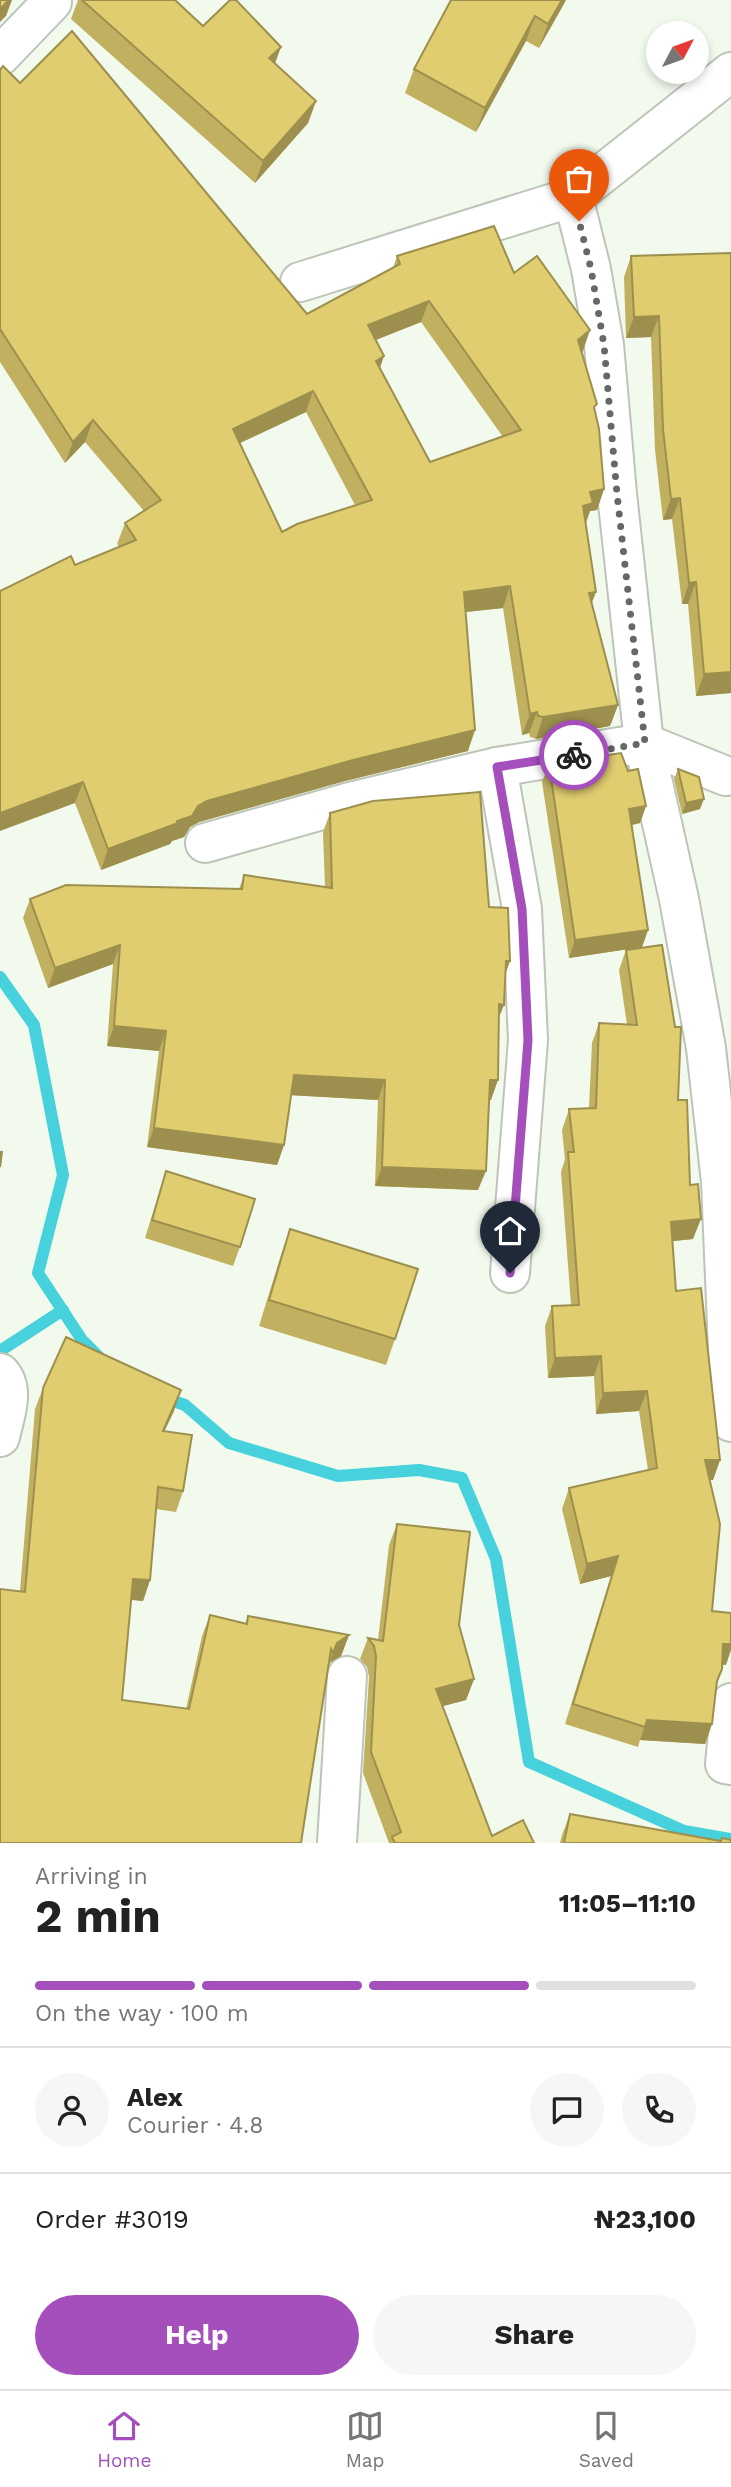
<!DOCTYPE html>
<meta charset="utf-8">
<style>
body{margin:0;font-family:"Work Sans",sans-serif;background:#f6f6f6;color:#222;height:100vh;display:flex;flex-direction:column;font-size:26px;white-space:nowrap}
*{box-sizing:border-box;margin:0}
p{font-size:23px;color:#767676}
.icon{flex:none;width:38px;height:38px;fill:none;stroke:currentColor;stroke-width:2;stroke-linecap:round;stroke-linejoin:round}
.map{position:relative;height:1843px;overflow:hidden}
.panel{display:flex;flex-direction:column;background:#fff;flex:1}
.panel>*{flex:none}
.needle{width:46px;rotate:49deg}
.tools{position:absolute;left:646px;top:21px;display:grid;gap:14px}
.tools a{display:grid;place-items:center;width:63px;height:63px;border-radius:50%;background:#fff;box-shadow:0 4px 10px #0003;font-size:35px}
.pin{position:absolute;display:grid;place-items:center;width:60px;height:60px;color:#fff;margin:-72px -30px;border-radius:50% 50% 50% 0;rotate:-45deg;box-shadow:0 0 7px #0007}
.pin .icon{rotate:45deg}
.courier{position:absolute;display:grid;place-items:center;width:70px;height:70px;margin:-35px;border:5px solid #a44fbc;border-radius:50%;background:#fff;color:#222;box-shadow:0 2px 9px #0007}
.overview em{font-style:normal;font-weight:700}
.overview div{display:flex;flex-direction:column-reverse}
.overview{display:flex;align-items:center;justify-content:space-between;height:119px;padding:0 35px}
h1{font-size:46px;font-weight:700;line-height:52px}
.bar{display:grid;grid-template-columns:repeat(4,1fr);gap:10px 7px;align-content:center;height:84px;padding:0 35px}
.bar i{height:9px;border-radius:5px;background:#e0e0e0}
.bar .selected{background:#a44fbc}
.bar p{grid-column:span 4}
.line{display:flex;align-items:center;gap:18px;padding:0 35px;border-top:2px solid #e0e0e0}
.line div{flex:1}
.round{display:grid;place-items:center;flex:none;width:74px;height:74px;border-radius:37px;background:#f6f6f6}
.action{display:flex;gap:14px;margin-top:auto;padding:14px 35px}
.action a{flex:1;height:80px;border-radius:42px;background:#a44fbc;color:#fff;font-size:28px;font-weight:700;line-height:80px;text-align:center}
.action a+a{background:#f6f6f6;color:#222}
.menu{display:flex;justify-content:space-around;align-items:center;height:98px;border-top:2px solid #e0e0e0;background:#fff;font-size:19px;color:#767676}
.menu a{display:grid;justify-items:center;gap:4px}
.menu .selected{color:#a44fbc}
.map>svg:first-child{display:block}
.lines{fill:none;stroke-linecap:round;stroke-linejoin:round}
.stream{stroke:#47d1dc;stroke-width:12}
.minor-casing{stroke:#bdc4b8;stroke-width:42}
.minor{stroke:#fff;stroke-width:38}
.wall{fill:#c1b060;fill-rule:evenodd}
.shaded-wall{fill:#9d904e}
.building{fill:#e0cd70;stroke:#9d904e;stroke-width:2;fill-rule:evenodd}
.done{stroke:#646961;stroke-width:7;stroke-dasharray:0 12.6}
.route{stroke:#a44fbc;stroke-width:9}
</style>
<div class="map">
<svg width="731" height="1843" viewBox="0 0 731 1843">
<rect width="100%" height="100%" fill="#f2faed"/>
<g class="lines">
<g class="stream">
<polyline points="0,977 34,1025 63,1175 38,1273 82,1340 101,1359"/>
<polyline points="0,1351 63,1310"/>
<polyline points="162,1397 185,1405 229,1443 338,1476 419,1470 462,1478 496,1559 529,1762 684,1831 731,1839"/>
</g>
<g class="minor-casing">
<g id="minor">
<polyline points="0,56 52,2 50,0"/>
<polyline points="573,197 591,269 604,345 617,494 644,743 679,899 706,1048 721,1182 731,1422"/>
<polyline points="300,282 573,197 731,72"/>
<polyline points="497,767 522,909 528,1040 510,1273"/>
<polyline points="205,843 350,802 497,767 644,743 726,776"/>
<path d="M 0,1373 C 16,1390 4,1417 0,1437"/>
<polyline points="731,1703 725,1764 731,1765"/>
<polyline points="337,1843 347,1676"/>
</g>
</g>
<use href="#minor" class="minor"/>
</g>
<g class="wall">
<polygon points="78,0 175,0 203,26 275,63 316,101 308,123 255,183 71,19"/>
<polygon points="565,2 539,48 526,41 476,132 405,93 414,69"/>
<path d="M 0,70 L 20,83 L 307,314 L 393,268 L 397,256 L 514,273 L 590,330 L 581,352 L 595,410 L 604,489 L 597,510 L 590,511 L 586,523 L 592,603 L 618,705 L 610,726 L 536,739 L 530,737 L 529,733 L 522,735 L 503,608 L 466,612 L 468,751 L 345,781 L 199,822 L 190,827 L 184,837 L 172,841 L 170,844 L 101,870 L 75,803 L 75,565 L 119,547 L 117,544 L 125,523 L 144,511 L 85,442 L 65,463 L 0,362 ZM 421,322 L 503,437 L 430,462 L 380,368 L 376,340 ZM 306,412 L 355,505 L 282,532 L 240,443 Z"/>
<polygon points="731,253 731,693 696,696 688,604 682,604 672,519 663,520 655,450 651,337 626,338 624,277 631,256"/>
<polygon points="549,764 628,771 646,806 640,823 632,825 648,930 642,947 569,958 542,782"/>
<polygon points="678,769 700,809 682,814 674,779"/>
<polygon points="330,813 489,907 510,961 505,975 504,1005 499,1017 491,1100 489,1100 478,1190 375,1186 378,1100 291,1095 284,1145 277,1165 147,1147 159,1051 107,1046 113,964 48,988 23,918 30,899 239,889 244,875 325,887 323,832"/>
<polygon points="626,950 678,1100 690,1185 693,1239 673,1241 676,1291 720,1460 713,1480 709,1480 712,1611 726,1665 722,1664 722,1669 716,1685 712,1724 705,1744 640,1740 638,1747 565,1724 611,1576 580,1584 562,1509 569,1488 648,1470 639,1411 596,1414 594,1376 548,1378 545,1326 552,1306 571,1305 561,1172 565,1159 562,1130 569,1109 589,1108 592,1043 599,1023 627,1025 619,970"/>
<polygon points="166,1171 240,1247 233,1266 145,1238"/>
<polygon points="290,1229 395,1339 386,1365 259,1326 281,1255"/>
<polygon points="43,1388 174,1411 164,1431 183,1491 176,1512 156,1509 150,1580 143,1601 131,1600 122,1700 186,1709 202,1636 210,1615 245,1624 248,1616 349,1635 341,1656 329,1663 0,1843 20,1591 35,1409"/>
<polygon points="397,1524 459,1625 474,1679 466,1700 443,1706 492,1836 534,1843 389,1843 363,1773 369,1677 367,1667 360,1659 368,1638 378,1640 389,1545"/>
<polygon points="570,1814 721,1841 731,1843 560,1843 562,1835"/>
</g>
<g class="shaded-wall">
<polygon points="9,0 12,0 6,16 0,22 0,9"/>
<polygon points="562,0 566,0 539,48 548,24"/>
<polygon points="535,16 526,41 476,132 485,108"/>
<polygon points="281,47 273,69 269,58"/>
<polygon points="316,101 308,123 255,183 263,161"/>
<polygon points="429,301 421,322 360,346 368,325"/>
<polygon points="659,316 651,337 626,338 634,317"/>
<polygon points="590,330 583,351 570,361 578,340"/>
<polygon points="384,356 377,377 376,361"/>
<polygon points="313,391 306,412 225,450 233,429"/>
<polygon points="93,420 85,442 65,463 73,442"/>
<polygon points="604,489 597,510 590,511 585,524 583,506 590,492"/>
<polygon points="680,498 672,519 663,520 671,499"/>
<polygon points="696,582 688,604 682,604 689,583"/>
<polygon points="510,586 503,608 456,613 464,592"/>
<polygon points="596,592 588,613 589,593"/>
<polygon points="731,672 731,693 696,696 704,674"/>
<polygon points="618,705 610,726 536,739 543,717"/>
<polygon points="537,712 529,733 522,735 530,714"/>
<polygon points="475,730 468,751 345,781 199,822 190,827 184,837 172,841 170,844 101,870 108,849 177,821 207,801 353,760"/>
<polygon points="83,782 75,803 0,831 0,813"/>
<polygon points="704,799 700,809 682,814 686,803"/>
<polygon points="646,806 640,823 623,827 629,809"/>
<polygon points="648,930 642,947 569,958 575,940"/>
<polygon points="120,945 113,964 48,988 55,968"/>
<polygon points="506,961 510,961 503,980"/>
<polygon points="499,1004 504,1005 496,1024"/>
<polygon points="114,1026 166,1031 159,1051 107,1046"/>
<polygon points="294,1075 385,1080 378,1100 287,1095"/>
<polygon points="490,1080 498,1080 491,1100 482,1099"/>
<polygon points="154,1128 284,1145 277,1165 147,1147"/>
<polygon points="382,1167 486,1171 478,1190 375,1186"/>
<polygon points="701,1219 693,1239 664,1242 671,1222"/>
<polygon points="601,1356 594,1376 548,1378 555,1358"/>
<polygon points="181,1390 174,1411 155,1451 163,1431"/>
<polygon points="647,1391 639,1411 596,1414 603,1393"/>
<polygon points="705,1460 720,1460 713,1480 697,1480"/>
<polygon points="618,1556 611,1576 580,1584 587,1564"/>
<polygon points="133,1579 150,1580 143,1601 126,1599"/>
<polygon points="349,1635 341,1656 329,1663 337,1643"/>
<polygon points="723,1644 731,1644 731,1650 726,1665 716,1664"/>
<polygon points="474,1679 466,1700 428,1710 436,1689"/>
<polygon points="647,1720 712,1724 705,1744 640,1740"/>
</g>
<g class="building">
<polygon points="0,0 9,0 0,9"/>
<polygon points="82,0 175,0 203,26 230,0 236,0 281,47 269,58 316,101 263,161"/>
<polygon points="451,0 562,0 548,24 535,16 485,108 414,69"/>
<path d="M 72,31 L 307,314 L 400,264 L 397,256 L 494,226 L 514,273 L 537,256 L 590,330 L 578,340 L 597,404 L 594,407 L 599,429 L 604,489 L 590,492 L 593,503 L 583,506 L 596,592 L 589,593 L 618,705 L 543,717 L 538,716 L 537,712 L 530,714 L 510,586 L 464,592 L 475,730 L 353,760 L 207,801 L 198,806 L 192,816 L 177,821 L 178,823 L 108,849 L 83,782 L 0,813 L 0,591 L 71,556 L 75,565 L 136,540 L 125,523 L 161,500 L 93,420 L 73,442 L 0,329 L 0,70 L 3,66 L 20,83 ZM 429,301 L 521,430 L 430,462 L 376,361 L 384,356 L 368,325 ZM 313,391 L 372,500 L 297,524 L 282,532 L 233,429 Z"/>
<polygon points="731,253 731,672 704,674 696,582 689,583 680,498 671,499 663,429 659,316 634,317 631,256"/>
<polygon points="621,753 628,771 638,769 646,806 629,809 648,930 575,940 549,764"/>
<polygon points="678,769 699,777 704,799 686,803"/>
<polygon points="480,792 489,907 508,908 510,961 506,961 504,1005 499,1004 498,1080 490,1080 486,1171 382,1167 385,1080 294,1075 284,1145 154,1128 166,1031 114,1026 120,945 55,968 30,899 66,885 242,889 244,875 332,888 330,813 373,801"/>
<polygon points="662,945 675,1027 681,1027 678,1100 687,1100 690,1185 698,1184 701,1219 671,1222 676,1291 701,1288 720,1460 705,1460 720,1524 712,1611 731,1613 731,1644 723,1644 722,1669 717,1681 712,1724 647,1720 645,1727 573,1704 618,1556 587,1564 569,1488 657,1468 647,1391 603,1393 601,1356 555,1358 552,1306 579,1305 568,1152 574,1152 569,1109 596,1108 599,1023 637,1025 626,950"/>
<polygon points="0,1152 2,1152 0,1167"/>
<polygon points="166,1171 255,1199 240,1247 152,1220"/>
<polygon points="290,1229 418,1269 395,1339 269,1300"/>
<polygon points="66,1337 181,1390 163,1431 192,1435 183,1491 158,1487 150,1580 133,1579 122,1700 189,1709 210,1615 247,1624 248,1616 349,1635 337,1643 333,1653 331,1649 301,1843 0,1843 0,1589 25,1592 43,1388"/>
<polygon points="397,1524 470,1532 459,1625 474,1679 436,1689 492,1836 523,1820 534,1843 395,1843 392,1837 401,1832 371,1752 376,1656 374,1646 368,1638 383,1641"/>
<polygon points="570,1814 721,1841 722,1838 731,1840 731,1843 564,1843"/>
</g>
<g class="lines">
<polyline class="done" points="574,755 645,743 617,494 604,345 591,269 579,221"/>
<polyline class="route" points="510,1273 528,1040 522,909 497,767 574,755"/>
</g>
</svg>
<div class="tools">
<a><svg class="needle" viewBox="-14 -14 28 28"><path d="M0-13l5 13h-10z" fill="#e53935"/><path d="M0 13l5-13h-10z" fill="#767676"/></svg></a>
</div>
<div class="pin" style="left:579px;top:221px;background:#ea580c"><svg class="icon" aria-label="bag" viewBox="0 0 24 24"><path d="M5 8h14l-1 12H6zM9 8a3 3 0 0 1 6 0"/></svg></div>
<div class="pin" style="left:510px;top:1273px;background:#1f2937"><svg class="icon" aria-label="home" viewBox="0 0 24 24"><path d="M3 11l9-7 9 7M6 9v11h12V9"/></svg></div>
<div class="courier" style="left:574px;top:755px"><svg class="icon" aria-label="bike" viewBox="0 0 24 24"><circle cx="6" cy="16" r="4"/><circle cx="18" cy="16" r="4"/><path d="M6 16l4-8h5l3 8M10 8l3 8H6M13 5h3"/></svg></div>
</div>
<section class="panel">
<div class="overview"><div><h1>2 min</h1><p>Arriving in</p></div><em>11:05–11:10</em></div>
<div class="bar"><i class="selected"></i><i class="selected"></i><i class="selected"></i><i></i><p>On the way · 100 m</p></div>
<div class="line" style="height:126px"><a class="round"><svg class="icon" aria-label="person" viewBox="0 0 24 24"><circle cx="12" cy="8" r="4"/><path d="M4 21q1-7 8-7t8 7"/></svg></a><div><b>Alex</b><p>Courier · 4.8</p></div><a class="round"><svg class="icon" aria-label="chat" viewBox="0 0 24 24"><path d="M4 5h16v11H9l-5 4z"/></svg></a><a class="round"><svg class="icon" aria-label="phone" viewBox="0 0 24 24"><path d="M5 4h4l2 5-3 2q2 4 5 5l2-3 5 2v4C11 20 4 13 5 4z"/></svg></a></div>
<div class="line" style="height:91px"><div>Order #3019</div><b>₦23,100</b></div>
<div class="action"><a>Help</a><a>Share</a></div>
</section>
<nav class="menu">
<a class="selected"><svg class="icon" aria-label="home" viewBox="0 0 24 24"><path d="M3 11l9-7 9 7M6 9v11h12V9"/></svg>Home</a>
<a><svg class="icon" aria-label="map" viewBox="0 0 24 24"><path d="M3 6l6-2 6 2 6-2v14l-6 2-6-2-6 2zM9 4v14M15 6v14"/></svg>Map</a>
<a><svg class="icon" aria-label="saved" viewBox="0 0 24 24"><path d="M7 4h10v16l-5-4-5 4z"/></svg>Saved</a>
</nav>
